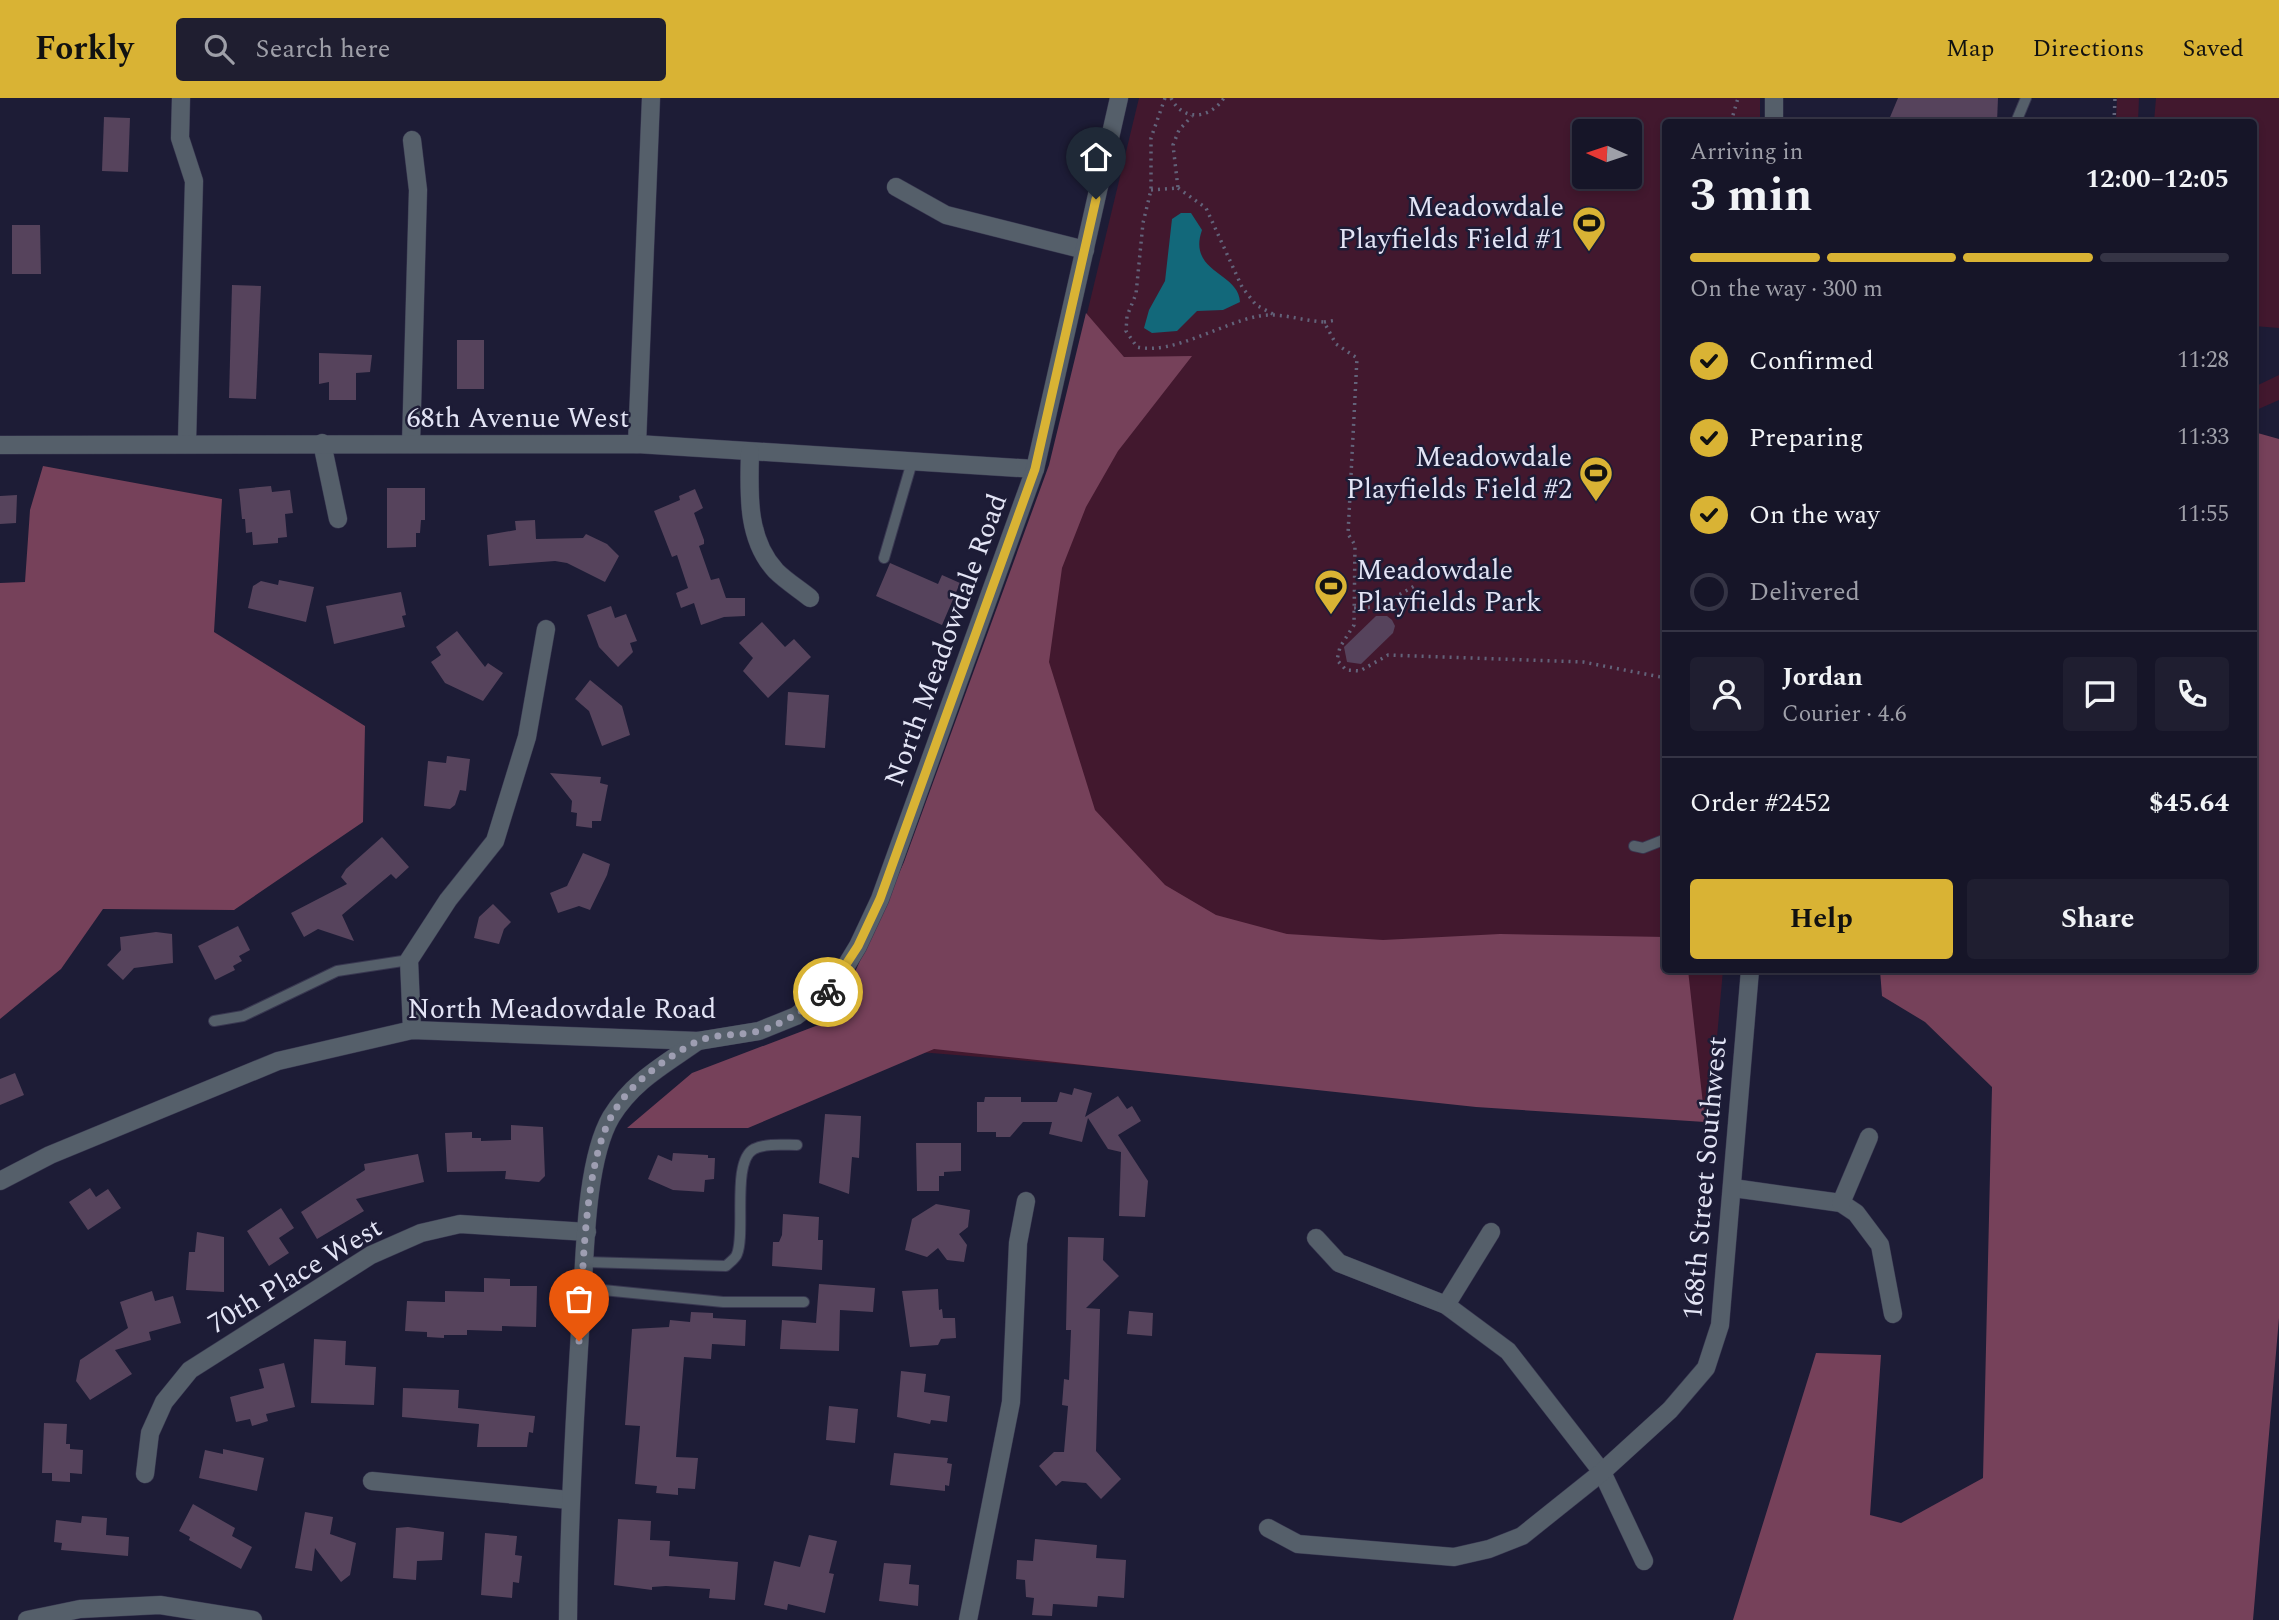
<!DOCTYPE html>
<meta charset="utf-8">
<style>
body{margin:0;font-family:Spectral,serif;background:#1f1e30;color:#f1f3f6;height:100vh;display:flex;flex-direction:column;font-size:26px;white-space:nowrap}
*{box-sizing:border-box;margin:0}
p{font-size:23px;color:#9e9fa8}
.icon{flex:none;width:38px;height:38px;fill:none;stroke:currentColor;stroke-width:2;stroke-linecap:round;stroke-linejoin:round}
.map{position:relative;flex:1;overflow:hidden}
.panel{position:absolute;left:1662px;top:21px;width:595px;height:854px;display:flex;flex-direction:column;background:#161528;border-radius:7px;box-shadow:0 4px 10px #0003,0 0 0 2px #353445}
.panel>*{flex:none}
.needle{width:46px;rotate:273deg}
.fabs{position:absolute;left:1572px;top:21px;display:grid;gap:14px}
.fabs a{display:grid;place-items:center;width:70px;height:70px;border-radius:7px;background:#161528;box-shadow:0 4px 10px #0003,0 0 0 2px #353445;font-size:35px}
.pin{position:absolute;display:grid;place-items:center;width:60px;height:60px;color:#fff;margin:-72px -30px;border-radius:50% 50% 50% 0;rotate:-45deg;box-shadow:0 0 7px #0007}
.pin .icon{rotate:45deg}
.courier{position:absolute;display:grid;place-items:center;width:70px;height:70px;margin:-35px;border:5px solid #d9b334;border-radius:50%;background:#fff;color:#222;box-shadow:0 2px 9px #0007}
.overview em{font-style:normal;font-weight:700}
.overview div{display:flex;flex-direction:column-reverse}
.overview{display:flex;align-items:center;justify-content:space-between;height:119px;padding:0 28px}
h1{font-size:46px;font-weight:700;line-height:52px}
.bar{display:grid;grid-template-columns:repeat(4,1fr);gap:10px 7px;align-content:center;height:84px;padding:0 28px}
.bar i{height:9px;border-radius:5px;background:#353445}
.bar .selected{background:#d9b334}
.bar p{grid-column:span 4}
.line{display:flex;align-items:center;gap:18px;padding:0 28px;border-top:2px solid #353445}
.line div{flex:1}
.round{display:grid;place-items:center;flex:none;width:74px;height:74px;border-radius:7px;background:#1f1e30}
ol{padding:0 28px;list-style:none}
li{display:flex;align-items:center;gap:21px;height:77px}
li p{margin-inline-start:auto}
li .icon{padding:7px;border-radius:50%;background:#d9b334;color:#111;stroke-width:4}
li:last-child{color:#9e9fa8}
li i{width:38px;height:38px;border:4px solid #353445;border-radius:50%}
.cta{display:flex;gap:14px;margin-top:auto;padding:14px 28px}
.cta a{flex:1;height:80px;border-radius:7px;background:#d9b334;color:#111;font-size:28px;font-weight:700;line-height:80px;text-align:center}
.cta a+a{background:#1f1e30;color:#f1f3f6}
header{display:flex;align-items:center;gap:42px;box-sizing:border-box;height:98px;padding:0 35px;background:#d9b334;color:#111}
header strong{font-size:33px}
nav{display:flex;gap:38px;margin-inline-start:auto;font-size:24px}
.search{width:490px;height:63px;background:#1f1e30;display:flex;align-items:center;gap:18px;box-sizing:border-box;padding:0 24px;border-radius:7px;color:#9e9fa8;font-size:26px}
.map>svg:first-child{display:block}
.green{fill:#42182e;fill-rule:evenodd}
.forest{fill:#76415a}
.water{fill:#12687a}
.building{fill:#56435c}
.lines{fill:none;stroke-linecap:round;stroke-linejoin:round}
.service-casing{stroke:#393851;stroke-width:12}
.minor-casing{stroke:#393851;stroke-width:19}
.path{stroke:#63637a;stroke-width:3.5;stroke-dasharray:2 5;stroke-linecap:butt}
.service{stroke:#555f6a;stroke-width:10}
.minor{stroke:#555f6a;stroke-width:18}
.done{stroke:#9e9eb2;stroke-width:7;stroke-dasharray:0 12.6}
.route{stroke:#d9b334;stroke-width:9}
.labels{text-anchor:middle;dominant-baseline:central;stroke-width:5;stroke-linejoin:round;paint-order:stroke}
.poi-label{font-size:28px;fill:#e3e4f5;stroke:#1d1c36;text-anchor:end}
.street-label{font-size:28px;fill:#e3e4f5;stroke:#1d1c36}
</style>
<header>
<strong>Forkly</strong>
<div class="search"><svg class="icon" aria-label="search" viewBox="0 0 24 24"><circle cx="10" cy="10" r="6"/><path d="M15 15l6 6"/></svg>Search here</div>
<nav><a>Map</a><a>Directions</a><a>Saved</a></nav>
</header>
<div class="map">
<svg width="2279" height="1522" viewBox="0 0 2279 1522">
<rect width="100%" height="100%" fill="#1d1c36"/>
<g class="green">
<path d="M 1139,0 L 1760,0 L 1760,24 L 1666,24 L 1666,872 L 1723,872 L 1710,1018 L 844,948 L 1050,369 ZM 1584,33 L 1629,33 L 1629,79 L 1584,79 Z"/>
<polygon points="2117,0 2139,0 2138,24 2116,24"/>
<polygon points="2156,0 2279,0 2279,230 2254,228 2254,24 2154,24"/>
<polygon points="2279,277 2279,302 2254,313 2254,289"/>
</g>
<g class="forest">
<polygon points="1086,215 1124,259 1192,258 1118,353 1086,409 1062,470 1049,564 1095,712 1165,787 1216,817 1287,836 1383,842 1500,836 1666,839 1666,872 1688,872 1705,1024 1476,1009 934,951 748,1030 627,1030 692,975 834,921 904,764 1049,367"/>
<polygon points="2254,334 2279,341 2279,1220 2253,1522 1733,1522 1816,1255 1881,1257 1870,1417 1901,1425 1983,1380 1992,989 1925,924 1882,898 1880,872 2254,872"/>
<polygon points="43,368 222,401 214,534 365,628 363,724 234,812 103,811 61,871 0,921 0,485 25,484 30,412"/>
</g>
<path class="water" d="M 1181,115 L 1191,115 L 1202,132 C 1187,175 1239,174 1240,204 L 1223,212 L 1197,213 L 1177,233 L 1152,235 L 1144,230 L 1149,212 L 1165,183 L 1172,121 Z"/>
<g class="building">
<polygon points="1898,0 1998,0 1997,24 1888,24"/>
<polygon points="104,19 130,20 128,74 102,73"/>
<polygon points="12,127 40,127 41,176 12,176"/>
<polygon points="232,187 261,188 256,301 229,300"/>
<rect x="457" y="242" width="27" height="49"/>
<polygon points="319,255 372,257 370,274 356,275 356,302 329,302 329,284 319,286"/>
<polygon points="271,388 272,394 290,392 293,415 285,416 287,439 278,440 278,445 253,447 252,434 246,435 245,421 242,421 239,391"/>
<polygon points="387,390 425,390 425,422 421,422 420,435 416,435 416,449 387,450"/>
<polygon points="695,391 703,410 694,415 704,442 704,446 699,448 711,482 719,480 726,500 745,500 745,518 724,519 701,527 694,505 681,510 676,495 688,490 677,457 672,459 654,413 680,402 679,398"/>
<polygon points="17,397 16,425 0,426 0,398"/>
<polygon points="535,422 536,441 583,440 586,436 607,446 619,458 605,484 567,465 555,463 489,468 487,437 516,432 515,423"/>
<polygon points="890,465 938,486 942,477 960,485 942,527 876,498"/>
<polygon points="279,482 314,489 306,524 248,510 253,488 261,483 278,487"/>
<polygon points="401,494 406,517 402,518 405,529 334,546 326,508"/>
<polygon points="611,508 615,520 626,516 637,543 630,545 633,554 618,569 599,549 587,517"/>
<polygon points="1376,518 1387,518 1392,522 1395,528 1393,535 1361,566 1347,564 1344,549"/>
<polygon points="762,524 785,549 794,541 811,559 768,600 743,573 753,560 739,545"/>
<polygon points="457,533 485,569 488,565 503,575 483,603 445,585 431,564 441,557 436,549"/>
<polygon points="590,582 622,608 630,637 602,648 589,613 575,601"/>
<polygon points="788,594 829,597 825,650 785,647"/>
<polygon points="447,658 470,661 466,693 460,692 455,707 450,711 424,708 428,663 446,665"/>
<polygon points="550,675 601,679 600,685 608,687 601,723 592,723 592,730 576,728 577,715 571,714 572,703"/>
<polygon points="382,739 409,769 396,781 391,776 342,817 354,843 318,831 304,839 291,815 347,786 341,779 346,771"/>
<polygon points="583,755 610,766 607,777 590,812 579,808 558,815 550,795 567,788"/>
<polygon points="493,806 511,824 504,831 499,846 474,840 479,819"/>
<polygon points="238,828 250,852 239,858 242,863 233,868 235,872 215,882 198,848"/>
<polygon points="156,834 172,836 173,865 134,870 123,882 107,867 121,852 120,839"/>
<polygon points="15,975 24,997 0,1007 0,981"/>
<polygon points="1074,990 1092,995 1085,1019 1118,998 1127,1011 1132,1008 1141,1023 1118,1037 1148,1083 1145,1119 1119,1118 1121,1054 1108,1051 1088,1020 1082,1044 1049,1036 1052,1024 1023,1024 1010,1039 996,1039 996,1034 977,1034 977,1004 984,1004 985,999 1021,999 1021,1004 1057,1004 1060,994 1072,997"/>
<polygon points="825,1016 861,1018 859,1060 852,1059 849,1096 819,1085"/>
<polygon points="511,1027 543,1029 545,1078 539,1084 505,1081 506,1073 447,1074 445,1035 472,1034 472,1040 481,1040 481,1043 511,1042"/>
<polygon points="916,1045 961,1045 961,1073 944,1074 944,1078 939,1078 939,1093 917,1093"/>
<polygon points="673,1055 708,1057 708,1060 715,1060 714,1081 705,1082 704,1094 673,1092 648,1081 658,1057 672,1063"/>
<polygon points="418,1056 424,1084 356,1101 364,1113 317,1141 301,1114 365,1072 364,1066"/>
<polygon points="90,1090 96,1099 108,1091 121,1110 88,1132 69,1104"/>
<polygon points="936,1106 970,1112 968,1129 959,1136 967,1147 964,1164 947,1162 938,1150 927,1159 905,1152 912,1121"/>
<polygon points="281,1110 294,1130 279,1140 289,1155 269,1168 247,1133"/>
<polygon points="783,1116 819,1119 818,1142 823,1142 822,1172 772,1168 773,1144 779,1144 782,1137"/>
<polygon points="197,1134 224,1139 224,1194 186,1192 189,1154 195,1154"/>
<polygon points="1068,1139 1104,1140 1103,1162 1119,1178 1086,1210 1100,1211 1096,1353 1121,1381 1101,1401 1086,1385 1062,1383 1056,1388 1039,1368 1054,1354 1064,1354 1068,1308 1062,1307 1064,1281 1069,1282 1071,1232 1066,1232"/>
<polygon points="484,1180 510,1181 510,1188 537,1188 536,1229 502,1228 502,1233 467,1232 467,1237 444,1237 444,1240 427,1239 427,1234 405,1233 407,1203 445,1204 445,1193 484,1194"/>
<polygon points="819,1186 875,1190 873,1214 840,1212 839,1253 780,1251 782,1222 816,1225"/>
<polygon points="938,1191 939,1212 942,1211 943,1220 955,1220 956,1240 941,1241 938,1247 910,1249 902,1193"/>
<polygon points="152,1193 155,1203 173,1198 181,1225 149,1234 151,1242 115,1252 132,1276 90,1302 76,1283 80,1262 128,1230 120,1204"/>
<polygon points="1129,1213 1153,1215 1152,1238 1127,1236"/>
<polygon points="691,1214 713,1215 713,1220 746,1222 745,1248 712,1246 711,1261 684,1259 676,1359 698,1360 695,1391 678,1390 678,1397 656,1395 657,1388 635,1386 640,1328 625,1327 632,1231 669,1229 670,1222 690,1224"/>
<polygon points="314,1241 346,1243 345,1267 376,1269 374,1307 311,1305"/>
<polygon points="284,1265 295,1309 266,1316 268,1323 252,1328 250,1321 236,1324 230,1299 264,1290 259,1271"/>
<polygon points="901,1273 926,1276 924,1294 950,1298 947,1324 931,1322 930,1326 897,1319"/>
<polygon points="403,1290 459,1292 458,1310 535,1318 533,1335 529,1334 527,1349 477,1349 479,1326 402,1319"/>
<polygon points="829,1308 858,1311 855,1345 826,1342"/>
<polygon points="44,1325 67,1326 66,1346 70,1346 70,1351 83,1352 82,1376 70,1375 70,1384 52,1383 52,1375 42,1375"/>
<polygon points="223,1351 264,1360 257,1393 199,1380 205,1352 223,1356"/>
<polygon points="894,1355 948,1360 947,1365 952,1366 949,1388 945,1387 945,1393 890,1387"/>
<polygon points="193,1406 235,1430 232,1438 252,1449 241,1471 189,1442 190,1439 179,1433"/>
<polygon points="305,1414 333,1419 330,1436 356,1445 350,1477 341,1484 315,1450 312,1473 295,1470"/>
<polygon points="82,1418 107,1420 106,1437 129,1439 128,1458 61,1452 62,1445 54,1444 56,1422 81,1425"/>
<polygon points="618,1421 651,1423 650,1442 670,1443 669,1458 738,1464 735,1502 709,1500 710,1491 666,1488 652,1489 652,1492 614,1487"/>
<polygon points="408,1429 444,1434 442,1462 417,1463 416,1482 393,1480 396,1430"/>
<polygon points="485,1435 517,1438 515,1457 522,1458 519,1485 513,1484 512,1500 481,1497"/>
<polygon points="809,1437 837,1443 829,1475 834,1476 825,1515 788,1506 787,1512 764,1507 774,1463 800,1469"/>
<polygon points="1035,1441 1097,1447 1096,1460 1126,1462 1124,1500 1098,1498 1097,1509 1053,1506 1052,1518 1032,1517 1034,1500 1026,1499 1025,1482 1016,1481 1017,1462 1033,1463"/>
<polygon points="884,1465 911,1467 909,1486 919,1487 918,1508 879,1503"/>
</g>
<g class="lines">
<g class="service-casing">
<g id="service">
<polyline points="2016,24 2026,0"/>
<polyline points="884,460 912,364"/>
<polyline points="1634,748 1643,750 1666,741"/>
<polyline points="214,923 243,918 337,873 409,862"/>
<path d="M 585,1164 L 726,1168 C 729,1165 736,1160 737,1156 C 746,1134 731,1063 754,1051 C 767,1045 784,1047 797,1047"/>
<polyline points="583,1190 723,1204 804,1204"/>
</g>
</g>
<g class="minor-casing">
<g id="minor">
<polyline points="181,0 180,40 194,83 187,344"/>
<polyline points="1774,0 1774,24"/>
<polyline points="896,89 946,117 1085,152"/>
<polyline points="322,345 338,421"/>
<polyline points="411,346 418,92 412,42"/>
<polyline points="637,346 651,0"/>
<polyline points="0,347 637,346 1035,371"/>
<path d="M 750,354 C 749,394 746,441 776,473 C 786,483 799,491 810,500"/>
<polyline points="412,932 409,862 448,802 495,743 527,639 546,531"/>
<polyline points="0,1083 50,1057 278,963 412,932 698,943 759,933 796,918 832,891 858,848 880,801 1035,371 1119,0"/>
<polyline points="1733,1090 1841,1105 1856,1115 1880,1147 1893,1216"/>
<polyline points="1841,1105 1869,1039"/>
<polyline points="1316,1140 1339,1165 1446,1207 1508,1253 1602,1374 1644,1463"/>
<polyline points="1446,1207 1491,1134"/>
<polyline points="145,1376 150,1335 164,1304 190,1272 371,1157 421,1135 460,1126 587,1134"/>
<polyline points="372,1383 569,1402"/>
<polyline points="1268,1430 1298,1446 1454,1459 1489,1451 1522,1438 1602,1374 1670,1312 1706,1270 1720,1227 1750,872"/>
<polyline points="27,1522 80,1511 160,1507 253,1522"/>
<path d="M 568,1522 C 569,1415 575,1309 582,1203 C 585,1153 586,1062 611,1019 C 633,983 664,967 698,943"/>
<polyline points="968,1522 1011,1304 1018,1145 1026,1103"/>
</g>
</g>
<g class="path">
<path d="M 1165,0 L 1151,40 L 1151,92 L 1143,125 L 1136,196 L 1127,218 L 1126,233 L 1137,249 C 1174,257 1221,225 1259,218 C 1281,214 1302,223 1324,224 L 1336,246 L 1357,260 L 1348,436 L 1355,447 L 1354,527 L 1340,549 L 1337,562 L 1346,572 L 1360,573 L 1388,557 L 1583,564 L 1666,580"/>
<path d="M 1171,0 C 1183,24 1210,21 1224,0"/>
<polyline points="1731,24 1738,0"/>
<polyline points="2114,24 2115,0"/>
<polyline points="1178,90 1206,110 1242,189 1256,207 1273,216"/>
<polyline points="1151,92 1178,90 1173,47 1179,32 1192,18"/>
<polyline points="1324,224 1337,222"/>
<polyline points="1354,510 1378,509 1416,487"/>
</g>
<use href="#service" class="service"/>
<use href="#minor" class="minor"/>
</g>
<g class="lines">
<path class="done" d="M 579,1243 C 583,1183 583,1073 610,1021 C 626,988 664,961 696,944 C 715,935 740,938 759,933 C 786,925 807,910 828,894"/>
<polyline class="route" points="828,894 858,848 880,801 1035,371 1096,101"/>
</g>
<defs>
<g id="stadium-pin" transform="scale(1.75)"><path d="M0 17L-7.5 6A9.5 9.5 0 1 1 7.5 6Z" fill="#d9b334" stroke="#1d1c36"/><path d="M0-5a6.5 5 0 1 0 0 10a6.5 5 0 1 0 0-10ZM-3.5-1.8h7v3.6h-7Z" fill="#111"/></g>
</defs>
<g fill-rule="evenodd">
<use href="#stadium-pin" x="1589" y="125"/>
<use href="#stadium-pin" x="1596" y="375"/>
<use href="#stadium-pin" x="1331" y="488"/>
</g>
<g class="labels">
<g class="poi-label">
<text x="1564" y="109">Meadowdale<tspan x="1564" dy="32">Playfields Field #1</tspan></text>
<text x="1572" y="359">Meadowdale<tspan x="1572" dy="32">Playfields Field #2</tspan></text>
<text x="1356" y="472" text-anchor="start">Meadowdale<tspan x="1356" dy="32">Playfields Park</tspan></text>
</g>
<g class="street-label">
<text x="518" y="320">68th Avenue West</text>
<text transform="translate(946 542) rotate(-70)">North Meadowdale Road</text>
<text x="562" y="911">North Meadowdale Road</text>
<text transform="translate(1705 1080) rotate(-85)">168th Street Southwest</text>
<text transform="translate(295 1178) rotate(-31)">70th Place West</text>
</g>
</g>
</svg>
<div class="fabs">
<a><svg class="needle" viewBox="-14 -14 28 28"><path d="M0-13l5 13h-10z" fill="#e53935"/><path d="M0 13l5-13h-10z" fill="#9e9fa8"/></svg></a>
</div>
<div class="pin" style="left:579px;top:1243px;background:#ea580c"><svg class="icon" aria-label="bag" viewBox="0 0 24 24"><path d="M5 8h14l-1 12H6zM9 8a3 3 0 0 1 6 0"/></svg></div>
<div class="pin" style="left:1096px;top:101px;background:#1f2937"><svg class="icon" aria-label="home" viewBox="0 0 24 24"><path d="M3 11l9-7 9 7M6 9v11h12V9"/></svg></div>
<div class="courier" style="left:828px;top:894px"><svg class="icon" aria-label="bike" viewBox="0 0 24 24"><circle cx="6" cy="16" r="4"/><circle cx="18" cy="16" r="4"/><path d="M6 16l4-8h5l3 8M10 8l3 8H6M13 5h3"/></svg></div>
<section class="panel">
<div class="overview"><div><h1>3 min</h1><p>Arriving in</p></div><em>12:00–12:05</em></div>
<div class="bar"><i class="selected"></i><i class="selected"></i><i class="selected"></i><i></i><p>On the way · 300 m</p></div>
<ol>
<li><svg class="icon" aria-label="check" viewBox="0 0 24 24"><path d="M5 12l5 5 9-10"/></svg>Confirmed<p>11:28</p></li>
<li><svg class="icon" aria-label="check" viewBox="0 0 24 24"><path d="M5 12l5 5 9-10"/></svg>Preparing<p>11:33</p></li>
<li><svg class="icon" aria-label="check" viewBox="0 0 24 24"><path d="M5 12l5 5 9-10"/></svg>On the way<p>11:55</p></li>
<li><i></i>Delivered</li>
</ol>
<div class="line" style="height:126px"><a class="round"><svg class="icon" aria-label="person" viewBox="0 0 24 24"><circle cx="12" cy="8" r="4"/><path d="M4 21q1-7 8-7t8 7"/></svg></a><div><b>Jordan</b><p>Courier · 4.6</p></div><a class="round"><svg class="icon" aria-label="chat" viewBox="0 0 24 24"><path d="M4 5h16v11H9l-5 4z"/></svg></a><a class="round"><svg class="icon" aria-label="phone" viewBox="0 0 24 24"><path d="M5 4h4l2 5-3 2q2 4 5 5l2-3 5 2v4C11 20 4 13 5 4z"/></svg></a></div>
<div class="line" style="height:91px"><div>Order #2452</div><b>$45.64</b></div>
<div class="cta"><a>Help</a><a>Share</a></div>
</section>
</div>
